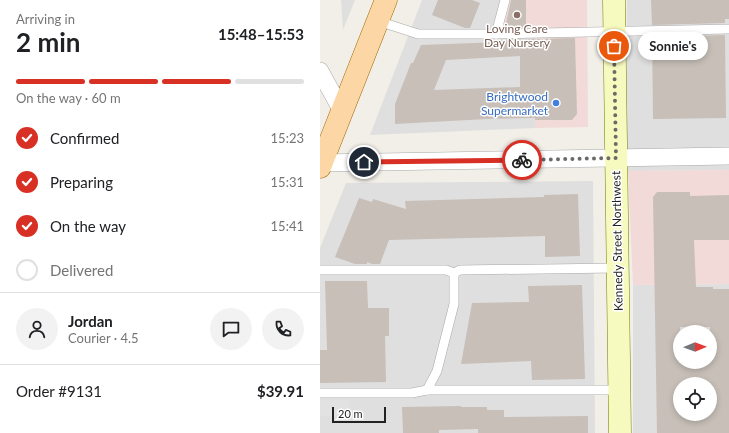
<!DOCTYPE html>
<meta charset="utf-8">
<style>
body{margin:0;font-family:Lato,sans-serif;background:#f2f2f2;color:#202124;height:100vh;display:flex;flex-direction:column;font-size:15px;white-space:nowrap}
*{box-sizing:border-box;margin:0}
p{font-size:13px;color:#757577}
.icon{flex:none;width:22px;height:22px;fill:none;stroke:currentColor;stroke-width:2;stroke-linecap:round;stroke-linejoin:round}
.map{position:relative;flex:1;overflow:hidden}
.sheet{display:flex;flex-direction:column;background:#fff;width:320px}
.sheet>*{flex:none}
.needle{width:26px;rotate:89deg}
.controls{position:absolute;left:353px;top:325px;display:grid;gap:8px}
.controls a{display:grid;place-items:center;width:44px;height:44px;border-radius:50%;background:#fff;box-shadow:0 2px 6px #0003;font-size:20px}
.scale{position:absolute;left:12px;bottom:10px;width:54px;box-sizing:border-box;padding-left:4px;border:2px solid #222;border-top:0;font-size:11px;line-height:14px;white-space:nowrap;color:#222;-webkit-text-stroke:3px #fff;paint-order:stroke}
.pin{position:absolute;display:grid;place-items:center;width:34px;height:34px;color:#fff;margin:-17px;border:2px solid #fff;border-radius:50%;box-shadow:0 1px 4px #0007}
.courier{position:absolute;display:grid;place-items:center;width:40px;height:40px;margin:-20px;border:3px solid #d93025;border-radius:50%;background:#fff;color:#222;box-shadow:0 1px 5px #0007}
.bubble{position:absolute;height:28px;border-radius:14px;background:#fff;box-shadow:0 2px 6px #0003;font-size:13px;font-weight:700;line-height:28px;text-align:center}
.headline em{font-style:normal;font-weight:700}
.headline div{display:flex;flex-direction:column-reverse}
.headline{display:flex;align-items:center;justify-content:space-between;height:68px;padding:0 16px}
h1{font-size:26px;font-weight:700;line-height:30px}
.bar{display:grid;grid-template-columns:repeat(4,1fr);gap:6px 4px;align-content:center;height:48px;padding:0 16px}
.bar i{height:5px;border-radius:3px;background:#e0e0e0}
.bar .active{background:#d93025}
.bar p{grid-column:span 4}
.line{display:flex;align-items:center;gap:10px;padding:0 16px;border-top:1px solid #e0e0e0}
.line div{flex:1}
.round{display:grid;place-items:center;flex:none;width:42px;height:42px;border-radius:21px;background:#f2f2f2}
ol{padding:0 16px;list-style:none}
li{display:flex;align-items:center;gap:12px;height:44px}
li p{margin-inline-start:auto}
li .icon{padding:4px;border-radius:50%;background:#d93025;color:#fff;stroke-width:4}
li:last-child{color:#757577}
li i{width:22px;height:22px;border:2px solid #e0e0e0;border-radius:50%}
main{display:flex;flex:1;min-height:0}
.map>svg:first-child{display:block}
.residential{fill:#e0dfdf;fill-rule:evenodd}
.commercial{fill:#f2dad9}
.parking{fill:#e2e2e2}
.building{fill:#c7bfb8;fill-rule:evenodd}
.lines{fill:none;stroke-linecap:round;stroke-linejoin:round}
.lane-casing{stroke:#a9a9a9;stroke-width:10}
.street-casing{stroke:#a9a9a9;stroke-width:18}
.secondary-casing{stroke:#707d05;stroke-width:23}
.primary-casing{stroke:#a06b00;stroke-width:23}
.lane{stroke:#fff;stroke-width:9}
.street{stroke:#fff;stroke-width:17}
.secondary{stroke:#f7fabf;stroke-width:22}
.primary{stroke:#fcd6a4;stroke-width:22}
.done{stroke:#6b6a68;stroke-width:4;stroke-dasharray:0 7.2}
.route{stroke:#d93025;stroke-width:5}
.education-dot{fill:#8d6e63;stroke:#fff;stroke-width:1.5}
.shop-dot{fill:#3f7fe0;stroke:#fff;stroke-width:1.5}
.labels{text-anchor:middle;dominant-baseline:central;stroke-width:3;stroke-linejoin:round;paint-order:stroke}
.education-label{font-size:12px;fill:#785e54;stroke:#fff}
.shop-label{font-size:12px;fill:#366cbe;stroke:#fff;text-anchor:end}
.street-label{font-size:12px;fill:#222;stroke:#fff}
</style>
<main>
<section class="sheet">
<div class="headline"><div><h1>2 min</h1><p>Arriving in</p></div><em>15:48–15:53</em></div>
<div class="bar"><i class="active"></i><i class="active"></i><i class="active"></i><i></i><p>On the way · 60 m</p></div>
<ol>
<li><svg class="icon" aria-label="check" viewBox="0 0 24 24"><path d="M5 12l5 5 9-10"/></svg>Confirmed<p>15:23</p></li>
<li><svg class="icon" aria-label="check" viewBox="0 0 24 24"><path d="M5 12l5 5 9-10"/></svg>Preparing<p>15:31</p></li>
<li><svg class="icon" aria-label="check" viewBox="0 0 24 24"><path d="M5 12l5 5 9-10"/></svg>On the way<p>15:41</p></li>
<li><i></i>Delivered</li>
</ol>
<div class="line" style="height:72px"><a class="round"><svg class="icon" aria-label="person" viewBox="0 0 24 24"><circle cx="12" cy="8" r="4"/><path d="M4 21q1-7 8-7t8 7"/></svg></a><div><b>Jordan</b><p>Courier · 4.5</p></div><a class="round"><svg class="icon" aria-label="chat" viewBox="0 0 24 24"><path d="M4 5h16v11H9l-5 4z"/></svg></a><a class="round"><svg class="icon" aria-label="phone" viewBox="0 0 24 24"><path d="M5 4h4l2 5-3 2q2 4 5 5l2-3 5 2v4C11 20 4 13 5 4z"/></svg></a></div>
<div class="line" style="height:52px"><div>Order #9131</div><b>$39.91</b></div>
</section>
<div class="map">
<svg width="409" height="433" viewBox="0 0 409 433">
<rect width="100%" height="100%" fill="#f2efe9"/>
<g class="residential">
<polygon points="21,0 35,0 23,30"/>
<polygon points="102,0 189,0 214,27 215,128 50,135"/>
<polygon points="307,0 409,0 409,170 308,171 306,145"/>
<polygon points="273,181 275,433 0,433 0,248 26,183"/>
<path d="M 409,284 L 409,433 L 313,433 L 313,285 ZM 360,332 L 390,332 L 390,362 L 360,362 ZM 360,384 L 390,384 L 390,414 L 360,414 Z"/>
</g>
<g class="commercial">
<polygon points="189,0 267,0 268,127 215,128 214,27 183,28"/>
<polygon points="409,170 409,284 313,285 308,171"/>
</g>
<polygon class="parking" points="0,400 29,400 30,415 0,416"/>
<g class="building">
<polygon points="118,0 152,0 160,3 150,28 145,28 112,15"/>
<polygon points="191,0 206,0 206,27 185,28"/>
<polygon points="331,0 409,0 409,19 405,19 405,23 332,25"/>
<polygon points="405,35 406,118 333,119 332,37"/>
<path d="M 255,38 L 257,114 L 252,120 L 215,120 L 215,118 L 167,119 L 75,124 L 75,104 L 91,63 L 93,63 L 101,45 L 181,42 L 175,40 ZM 200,56 L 200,87 L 114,90 L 126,60 Z"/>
<path d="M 337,192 L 370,192 L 370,196 L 409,195 L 409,240 L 374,240 L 376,287 L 393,287 L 393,289 L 409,289 L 409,433 L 337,433 L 333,197 ZM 360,327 L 390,327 L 390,362 L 360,362 ZM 360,384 L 390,384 L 390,414 L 360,414 Z"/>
<polygon points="258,194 260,256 225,257 225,236 69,240 60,264 52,264 47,262 47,264 35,264 15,257 39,198 52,202 53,199 86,209 85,201 224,197 224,195"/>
<polygon points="5,281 47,281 48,308 69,308 69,336 65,336 66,382 0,383 0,350 7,350"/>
<polygon points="262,285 265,379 212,380 211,361 141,364 152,303 209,302 208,286"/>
<polygon points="141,406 141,407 167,407 167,410 184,410 184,417 268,416 268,433 158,433 158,429 119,430 119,433 83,433 82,407"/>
</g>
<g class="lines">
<g class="lane-casing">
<g id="lane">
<polyline points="58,21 98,34 176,34 409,29"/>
<polyline points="176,34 185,0"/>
<polyline points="0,270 126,270 134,273 134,304 117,371 107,390 92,393 0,393"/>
<polyline points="134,273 140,270 297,268"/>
<polyline points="107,390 299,390"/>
</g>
</g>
<g class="street-casing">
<g id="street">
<polyline points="0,71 22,111"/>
<polyline points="0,163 409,156"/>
</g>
</g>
<g class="secondary-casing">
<polyline id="secondary" points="294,0 300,433"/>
</g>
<g class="primary-casing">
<polyline id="primary" points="0,167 66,0"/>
</g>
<use href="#lane" class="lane"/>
<use href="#street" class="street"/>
<use href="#secondary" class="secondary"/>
<use href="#primary" class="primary"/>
</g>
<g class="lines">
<polyline class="done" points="202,160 296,158 294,46"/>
<polyline class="route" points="44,162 202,160"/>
</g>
<circle class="education-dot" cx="197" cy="15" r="4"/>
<circle class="shop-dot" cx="236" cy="103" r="4"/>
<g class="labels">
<g class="education-label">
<text x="197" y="28">Loving Care<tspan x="197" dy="14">Day Nursery</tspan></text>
</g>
<g class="shop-label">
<text x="228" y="96">Brightwood<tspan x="228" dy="14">Supermarket</tspan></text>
</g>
<g class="street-label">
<text transform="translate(297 241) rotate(-91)">Kennedy Street Northwest</text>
</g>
</g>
</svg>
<div class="controls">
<a><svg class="needle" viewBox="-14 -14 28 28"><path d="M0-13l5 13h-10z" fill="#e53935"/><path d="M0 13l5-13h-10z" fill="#757577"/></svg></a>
<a><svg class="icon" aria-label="locate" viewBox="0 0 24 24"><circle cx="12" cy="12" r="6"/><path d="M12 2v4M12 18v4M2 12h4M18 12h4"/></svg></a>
</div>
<div class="scale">20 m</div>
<div class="pin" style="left:294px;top:46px;background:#ea580c"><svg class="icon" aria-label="bag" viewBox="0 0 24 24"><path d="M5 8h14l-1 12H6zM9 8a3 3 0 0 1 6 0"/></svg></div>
<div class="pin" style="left:44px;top:162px;background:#1f2937"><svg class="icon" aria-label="home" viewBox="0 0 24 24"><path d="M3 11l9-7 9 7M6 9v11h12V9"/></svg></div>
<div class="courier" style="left:202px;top:160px"><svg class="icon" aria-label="bike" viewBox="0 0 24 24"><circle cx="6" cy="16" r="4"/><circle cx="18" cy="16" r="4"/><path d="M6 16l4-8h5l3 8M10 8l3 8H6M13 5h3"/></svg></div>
<div class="bubble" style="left:318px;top:32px;width:70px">Sonnie's</div>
</div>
</main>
